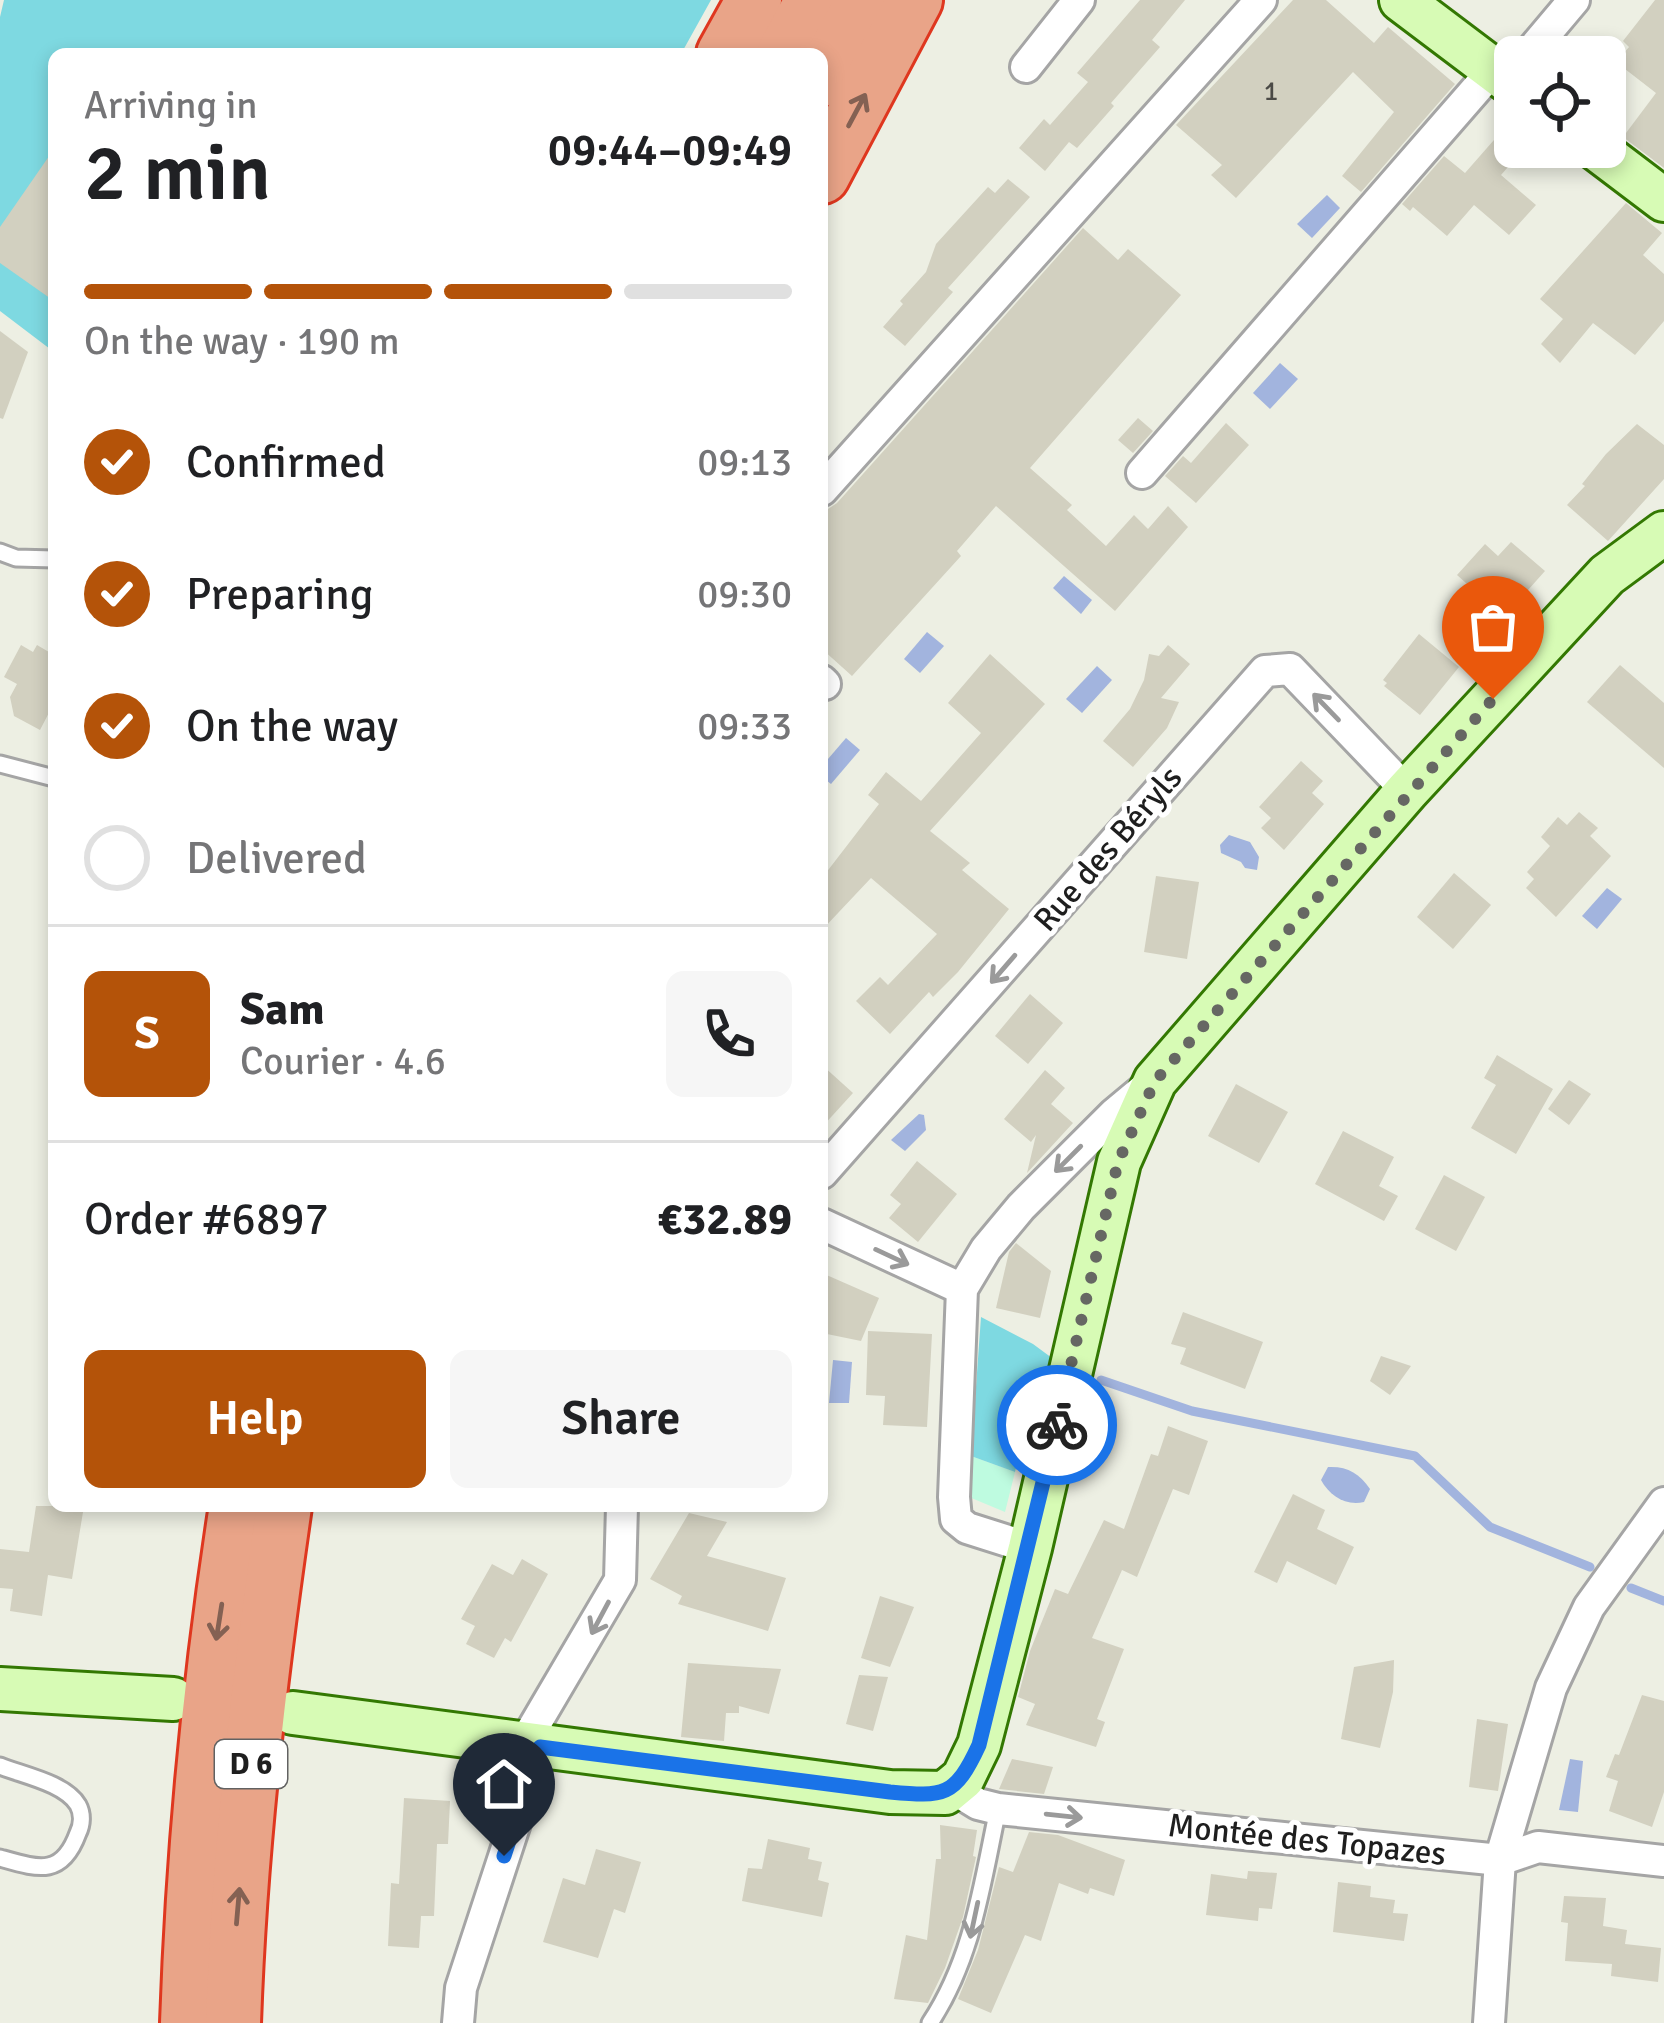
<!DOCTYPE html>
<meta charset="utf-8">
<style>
body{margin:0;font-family:Signika,sans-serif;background:#f6f6f6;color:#202124;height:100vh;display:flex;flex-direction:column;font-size:45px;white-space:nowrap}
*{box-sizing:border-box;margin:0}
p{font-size:39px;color:#757577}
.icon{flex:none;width:66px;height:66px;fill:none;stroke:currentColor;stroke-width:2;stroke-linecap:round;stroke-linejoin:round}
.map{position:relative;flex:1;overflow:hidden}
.sheet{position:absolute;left:48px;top:48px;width:780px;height:1464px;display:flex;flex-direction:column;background:#fff;border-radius:18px;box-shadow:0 6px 18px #0003}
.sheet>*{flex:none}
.controls{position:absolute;left:1494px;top:36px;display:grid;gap:24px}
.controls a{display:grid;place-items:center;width:132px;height:132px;border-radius:18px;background:#fff;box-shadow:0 6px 18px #0003;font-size:60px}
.pin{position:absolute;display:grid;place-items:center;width:102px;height:102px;color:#fff;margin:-123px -51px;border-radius:50% 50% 50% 0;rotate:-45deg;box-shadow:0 0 12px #0007}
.pin .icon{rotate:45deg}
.courier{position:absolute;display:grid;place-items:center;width:120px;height:120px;margin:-60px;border:9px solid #1a73e8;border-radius:50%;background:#fff;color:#222;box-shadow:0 3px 15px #0007}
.overview em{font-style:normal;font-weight:600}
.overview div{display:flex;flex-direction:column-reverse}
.overview{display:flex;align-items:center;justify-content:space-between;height:204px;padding:0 36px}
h1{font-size:78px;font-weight:600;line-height:90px}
.bar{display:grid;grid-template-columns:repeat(4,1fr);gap:18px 12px;align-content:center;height:144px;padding:0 36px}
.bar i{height:15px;border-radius:9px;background:#e0e0e0}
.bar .current{background:#b45309}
.bar p{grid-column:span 4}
.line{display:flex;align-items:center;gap:30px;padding:0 36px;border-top:3px solid #e0e0e0}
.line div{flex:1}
.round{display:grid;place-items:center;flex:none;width:126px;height:126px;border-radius:18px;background:#f6f6f6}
ol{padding:0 36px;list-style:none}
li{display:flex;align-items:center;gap:36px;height:132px}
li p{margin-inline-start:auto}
li .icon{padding:12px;border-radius:50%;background:#b45309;color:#fff;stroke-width:4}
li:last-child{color:#757577}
li i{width:66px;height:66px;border:6px solid #e0e0e0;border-radius:50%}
.button{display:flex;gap:24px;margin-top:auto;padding:24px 36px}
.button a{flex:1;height:138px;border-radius:18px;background:#b45309;color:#fff;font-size:48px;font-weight:600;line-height:138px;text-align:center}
.button a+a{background:#f6f6f6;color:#202124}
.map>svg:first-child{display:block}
.park{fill:#befbe0}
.pitch{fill:#7ed9e1}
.water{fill:#a2b4de}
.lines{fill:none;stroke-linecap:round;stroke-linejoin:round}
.stream{stroke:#a2b4de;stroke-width:9}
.building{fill:#d2d0c0}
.lane-casing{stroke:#a5a5a5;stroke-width:21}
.street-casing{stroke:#a5a5a5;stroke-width:36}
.secondary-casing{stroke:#337802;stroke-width:48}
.highway-casing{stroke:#df371f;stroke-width:60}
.lane{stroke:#fff;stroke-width:15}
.street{stroke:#fff;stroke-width:30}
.secondary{stroke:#d7fbb5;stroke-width:42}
.highway{stroke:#e9a488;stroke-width:54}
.oneway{stroke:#846153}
.oneway2{stroke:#9a9a9a}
.done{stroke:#666763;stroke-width:12;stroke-dasharray:0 21.6}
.route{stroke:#1a73e8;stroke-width:15}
.labels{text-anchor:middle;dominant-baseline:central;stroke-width:10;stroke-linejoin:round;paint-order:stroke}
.number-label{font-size:27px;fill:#4b4a46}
.shield{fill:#fff;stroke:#626262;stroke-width:3}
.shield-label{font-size:30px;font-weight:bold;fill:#1e1e1e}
.street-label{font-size:33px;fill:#1e1e1e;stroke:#fff}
</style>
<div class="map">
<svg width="1664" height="2023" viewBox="0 0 1664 2023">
<rect width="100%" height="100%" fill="#edefe3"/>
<polygon class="park" points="971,1456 1015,1472 1005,1512 969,1497"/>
<g class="pitch">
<polygon points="4,0 711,0 681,54 54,54 54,352 0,311 0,17"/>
<polygon points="981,1317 1033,1344 1052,1358 1034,1421 1028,1418 1015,1472 971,1456"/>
</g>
<g class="water">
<polygon points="1327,195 1340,208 1312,238 1297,224"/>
<polygon points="1280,363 1298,379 1270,409 1253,393"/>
<polygon points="1064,576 1092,600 1081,614 1053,588"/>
<polygon points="927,632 944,646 920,673 904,659"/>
<polygon points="1097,666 1112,680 1082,713 1066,699"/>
<polygon points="846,738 860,750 831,784 822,777 822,766"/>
<polygon points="1229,835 1250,842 1259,857 1257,870 1245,868 1241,862 1221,853 1220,845"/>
<polygon points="1607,888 1622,899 1597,929 1582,916"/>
<polygon points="919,1114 924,1115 926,1130 905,1151 891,1140"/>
<polygon points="833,1360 852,1362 849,1403 829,1403"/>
<path d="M 1328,1467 C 1347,1466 1359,1473 1370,1489 L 1364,1502 C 1345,1506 1330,1496 1321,1480 Z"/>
<polygon points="1570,1759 1583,1761 1578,1812 1559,1810"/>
</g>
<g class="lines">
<g class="stream">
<polyline points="1101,1380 1192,1411 1415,1456 1490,1527 1590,1567"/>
<polyline points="1631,1588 1664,1601"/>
</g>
</g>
<g class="building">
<polygon points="1140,0 1185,0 1152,40 1160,47 1111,103 1114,106 1077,148 1069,142 1045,171 1019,148 1044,119 1050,125 1088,82 1077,73"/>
<polygon points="1293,0 1326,0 1374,43 1388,27 1455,84 1361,192 1342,176 1394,112 1353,72 1236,198 1211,175 1222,165 1176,125"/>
<polygon points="1655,0 1664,0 1664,168 1623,137 1656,93 1616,62 1629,47 1623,41"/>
<polygon points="1515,116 1515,159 1501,175 1536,205 1509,235 1474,205 1447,236 1413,207 1410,211 1402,204 1444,156 1465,173"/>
<polygon points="54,149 54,301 0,263 0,227"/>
<polygon points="1008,179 1030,197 948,288 953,292 905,346 883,327 903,304 900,301 926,272 936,244 988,187 995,193"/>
<polygon points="1626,203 1662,233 1643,255 1664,274 1664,321 1635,355 1593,323 1560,363 1541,344 1563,319 1540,299"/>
<polygon points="1083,228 1118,260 1128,249 1181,295 1030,468 1072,505 1067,510 1106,546 1134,515 1148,529 1168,506 1188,527 1115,611 996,506 957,551 961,556 852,676 822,649 822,513 837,503"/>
<polygon points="0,331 28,352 3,419 0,418"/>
<polygon points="1138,418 1153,431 1133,453 1118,440"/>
<polygon points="1226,423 1249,445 1196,503 1165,476 1183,456 1191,463"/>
<polygon points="1637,424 1664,445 1664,479 1608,541 1567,505 1585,486 1582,484 1606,454"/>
<polygon points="1511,542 1545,571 1504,617 1457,575 1485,544 1498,556"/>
<polygon points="1419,634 1459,667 1420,715 1384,686 1387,683 1383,680"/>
<polygon points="21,645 33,652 37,645 54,655 54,703 40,730 14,716 10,697 17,684 4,677"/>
<polygon points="1168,645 1190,664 1161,698 1179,702 1167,728 1133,767 1103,741 1130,709 1144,680 1149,654 1159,656"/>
<polygon points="990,654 1045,704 930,831 970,863 962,870 1009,909 958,972 933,997 929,992 890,1034 856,1001 880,977 888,985 937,934 871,878 822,930 822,878 879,804 868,795 886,772 921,801 981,733 948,703"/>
<polygon points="1620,665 1664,703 1664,768 1587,702"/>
<polygon points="1301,761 1323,781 1312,793 1324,804 1284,850 1261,828 1271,818 1259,807"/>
<polygon points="1579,812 1598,828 1590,836 1611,856 1556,917 1526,888 1534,879 1527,872 1550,846 1541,837 1558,817 1567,825"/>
<polygon points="1454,873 1491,905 1453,949 1417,917"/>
<polygon points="1156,876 1199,882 1187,959 1144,952"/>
<polygon points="1030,994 1063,1023 1028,1064 995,1036"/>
<polygon points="1497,1055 1553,1089 1516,1154 1471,1128 1496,1085 1484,1078"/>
<polygon points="822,1065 853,1093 822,1127"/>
<polygon points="1045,1070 1065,1088 1051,1104 1073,1123 1027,1173 1036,1135 1031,1142 1004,1119"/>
<polygon points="1569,1080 1591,1094 1569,1125 1548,1109"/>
<polygon points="1236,1084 1288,1112 1259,1163 1208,1136"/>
<polygon points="1343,1131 1394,1157 1379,1186 1398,1196 1384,1221 1315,1184"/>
<polygon points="917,1161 957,1194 918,1242 889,1218 901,1204 890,1195"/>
<polygon points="1444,1175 1485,1197 1456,1251 1415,1229"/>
<polygon points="1016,1243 1051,1271 1040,1318 996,1308 1009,1252"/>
<polygon points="822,1273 879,1298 861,1341 822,1333"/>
<polygon points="1183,1312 1263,1342 1245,1389 1180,1364 1186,1348 1171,1344"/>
<polygon points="868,1331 932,1334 927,1427 883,1425 885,1396 866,1395"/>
<polygon points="1381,1356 1411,1366 1390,1395 1370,1381"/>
<polygon points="1168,1426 1208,1441 1189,1495 1173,1489 1137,1577 1122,1570 1092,1638 1124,1649 1097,1719 1105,1722 1096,1747 1026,1725 1035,1704 1018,1697 1030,1651 1055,1589 1068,1594 1104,1520 1124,1529 1151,1454 1158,1456"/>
<polygon points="1293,1494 1325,1510 1317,1529 1354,1547 1336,1585 1287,1561 1277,1583 1254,1572"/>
<polygon points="36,1506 84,1506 72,1579 48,1575 42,1616 10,1611 13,1589 0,1588 0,1549 29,1552"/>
<polygon points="689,1513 727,1522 707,1556 786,1578 768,1631 678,1604 682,1596 650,1579"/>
<polygon points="522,1559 548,1574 511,1642 505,1638 494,1658 466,1644 475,1626 461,1619 492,1564 513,1575"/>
<polygon points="880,1596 914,1607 890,1667 861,1658"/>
<polygon points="1394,1660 1393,1692 1380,1748 1341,1739 1354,1667"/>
<polygon points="688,1663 781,1669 769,1714 739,1706 739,1713 726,1713 724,1741 681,1737"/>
<polygon points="859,1675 888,1677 873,1731 846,1724"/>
<polygon points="1642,1695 1664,1701 1664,1792 1652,1827 1609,1811 1618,1781 1606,1777 1615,1754 1619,1755"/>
<polygon points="1477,1719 1508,1724 1498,1791 1469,1787"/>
<polygon points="1012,1759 1053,1767 1044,1794 999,1789"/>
<polygon points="404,1798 450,1801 448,1844 437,1844 434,1916 421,1916 419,1948 388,1946 391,1883 399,1884"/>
<polygon points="940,1825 977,1830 973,1856 976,1857 963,1917 945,1968 928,2003 894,1999 906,1935 927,1940 936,1859 941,1859"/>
<polygon points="1029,1832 1058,1835 1125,1860 1114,1896 1090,1888 1088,1894 1059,1883 1041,1941 1025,1935 991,2013 958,1999 978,1950 999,1867 1013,1872"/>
<polygon points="768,1839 810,1848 808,1859 822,1862 818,1880 829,1883 822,1917 742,1901 748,1868 762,1869"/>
<polygon points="596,1849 641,1862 625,1913 614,1909 598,1958 543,1942 563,1878 585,1885"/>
<polygon points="1248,1871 1277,1873 1272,1909 1259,1908 1258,1921 1206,1915 1211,1874 1247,1879"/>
<polygon points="1338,1882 1371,1886 1370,1897 1395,1900 1393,1913 1408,1914 1404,1941 1333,1932"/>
<polygon points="1564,1896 1606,1898 1603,1926 1627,1930 1625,1944 1661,1948 1658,1982 1611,1976 1612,1964 1565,1961 1568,1923 1561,1922"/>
</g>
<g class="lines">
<g class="lane-casing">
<g id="lane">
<polyline points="0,552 16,558 54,559"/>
<polyline points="0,764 54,778"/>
<path d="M 0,1766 C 22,1775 65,1783 78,1805 C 83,1814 82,1825 78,1833 C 62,1877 39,1869 0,1858"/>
<path d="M 930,2023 C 973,1958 982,1884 998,1809"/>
</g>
</g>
<g class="street-casing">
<g id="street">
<polyline points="1526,57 1574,0"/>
<polyline points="1026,67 1079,0"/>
<polyline points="1142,473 1493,70"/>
<polyline points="822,490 1261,0"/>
<polyline points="822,681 825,684"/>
<polyline points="822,1173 1265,671 1290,669 1407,791"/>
<polyline points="822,1224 962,1289"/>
<polyline points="1030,1548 967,1528 956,1519 954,1497 962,1289 986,1249 1021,1207 1114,1114 1150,1084"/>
<polyline points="523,1745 620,1580 622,1506"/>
<polyline points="952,1788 978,1804 998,1809 1500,1860 1538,1847 1664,1861"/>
<polyline points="458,2023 461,1988 540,1747"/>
<polyline points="1489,2023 1500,1860 1551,1688 1589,1607 1664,1503"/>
</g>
</g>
<g class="secondary-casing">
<g id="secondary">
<polyline points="1401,0 1515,86"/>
<polyline points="1594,147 1664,200"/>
<polyline points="0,1689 173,1699"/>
<polyline points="293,1713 890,1792 945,1793 963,1778 979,1745 1030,1548 1119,1162 1155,1081 1407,791 1607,575 1664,533"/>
</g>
</g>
<g class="highway-casing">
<g id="highway">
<polyline points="724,54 754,0"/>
<polyline points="784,54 813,0"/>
<polyline points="822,79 864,0"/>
<polyline points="822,176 915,0"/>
<path d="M 188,2023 C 194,1848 210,1679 237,1506"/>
<path d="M 233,2023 C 239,1849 259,1678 284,1506"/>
</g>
</g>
<use href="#lane" class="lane"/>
<use href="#street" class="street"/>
<use href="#secondary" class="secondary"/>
<use href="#highway" class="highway"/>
</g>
<defs><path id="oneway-shaft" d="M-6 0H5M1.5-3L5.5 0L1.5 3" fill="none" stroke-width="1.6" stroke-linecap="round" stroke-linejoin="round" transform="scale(3)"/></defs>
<g class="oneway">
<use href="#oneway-shaft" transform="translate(857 110) rotate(-62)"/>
<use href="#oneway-shaft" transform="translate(219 1622) rotate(99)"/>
<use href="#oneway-shaft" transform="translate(238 1906) rotate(-85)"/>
</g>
<g class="oneway2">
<use href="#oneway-shaft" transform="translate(1326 707) rotate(-134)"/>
<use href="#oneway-shaft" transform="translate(1003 969) rotate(131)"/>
<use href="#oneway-shaft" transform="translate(1068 1159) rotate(135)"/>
<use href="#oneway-shaft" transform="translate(892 1257) rotate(25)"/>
<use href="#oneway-shaft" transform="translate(600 1618) rotate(118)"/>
<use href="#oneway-shaft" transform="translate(1064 1816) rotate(6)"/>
<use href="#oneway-shaft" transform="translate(974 1920) rotate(102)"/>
</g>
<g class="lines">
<polyline class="done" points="1057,1425 1118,1162 1155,1081 1493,699"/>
<path class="route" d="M 504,1856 L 540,1747 L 890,1792 C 944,1797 955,1797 979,1745 L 1057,1425"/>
</g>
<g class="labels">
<g class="number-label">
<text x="1271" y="91">1</text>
</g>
<rect class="shield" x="215" y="1740" width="72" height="48" rx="9"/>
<g class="shield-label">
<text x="251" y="1764">D 6</text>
</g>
<g class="street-label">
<text transform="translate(1108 849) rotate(-49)">Rue des Béryls</text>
<text transform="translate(1307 1840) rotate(6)">Montée des Topazes</text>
</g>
</g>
</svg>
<div class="controls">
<a><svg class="icon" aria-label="locate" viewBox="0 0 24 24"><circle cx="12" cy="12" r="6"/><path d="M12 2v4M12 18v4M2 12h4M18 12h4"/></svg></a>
</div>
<div class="pin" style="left:1493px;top:699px;background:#ea580c"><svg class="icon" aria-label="bag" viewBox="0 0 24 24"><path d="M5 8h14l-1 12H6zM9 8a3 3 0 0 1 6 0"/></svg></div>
<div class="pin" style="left:504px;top:1856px;background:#1f2937"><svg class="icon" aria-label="home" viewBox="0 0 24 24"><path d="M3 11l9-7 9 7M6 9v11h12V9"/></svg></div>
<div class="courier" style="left:1057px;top:1425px"><svg class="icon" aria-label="bike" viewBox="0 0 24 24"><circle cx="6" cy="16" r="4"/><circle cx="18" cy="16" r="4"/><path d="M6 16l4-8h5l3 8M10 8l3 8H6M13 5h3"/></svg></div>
<section class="sheet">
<div class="overview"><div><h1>2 min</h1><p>Arriving in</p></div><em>09:44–09:49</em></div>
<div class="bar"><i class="current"></i><i class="current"></i><i class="current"></i><i></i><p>On the way · 190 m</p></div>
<ol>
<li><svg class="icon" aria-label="check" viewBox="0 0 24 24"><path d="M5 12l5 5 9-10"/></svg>Confirmed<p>09:13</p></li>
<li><svg class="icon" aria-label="check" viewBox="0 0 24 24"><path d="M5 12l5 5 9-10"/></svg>Preparing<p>09:30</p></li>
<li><svg class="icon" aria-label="check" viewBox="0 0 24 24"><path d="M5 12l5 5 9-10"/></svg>On the way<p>09:33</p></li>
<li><i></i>Delivered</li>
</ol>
<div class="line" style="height:216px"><b class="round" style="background:#b45309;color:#fff">S</b><div><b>Sam</b><p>Courier · 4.6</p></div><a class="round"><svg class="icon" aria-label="phone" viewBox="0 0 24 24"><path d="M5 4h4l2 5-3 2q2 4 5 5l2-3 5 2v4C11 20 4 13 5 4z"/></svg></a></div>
<div class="line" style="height:156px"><div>Order #6897</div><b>€32.89</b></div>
<div class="button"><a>Help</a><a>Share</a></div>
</section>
</div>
